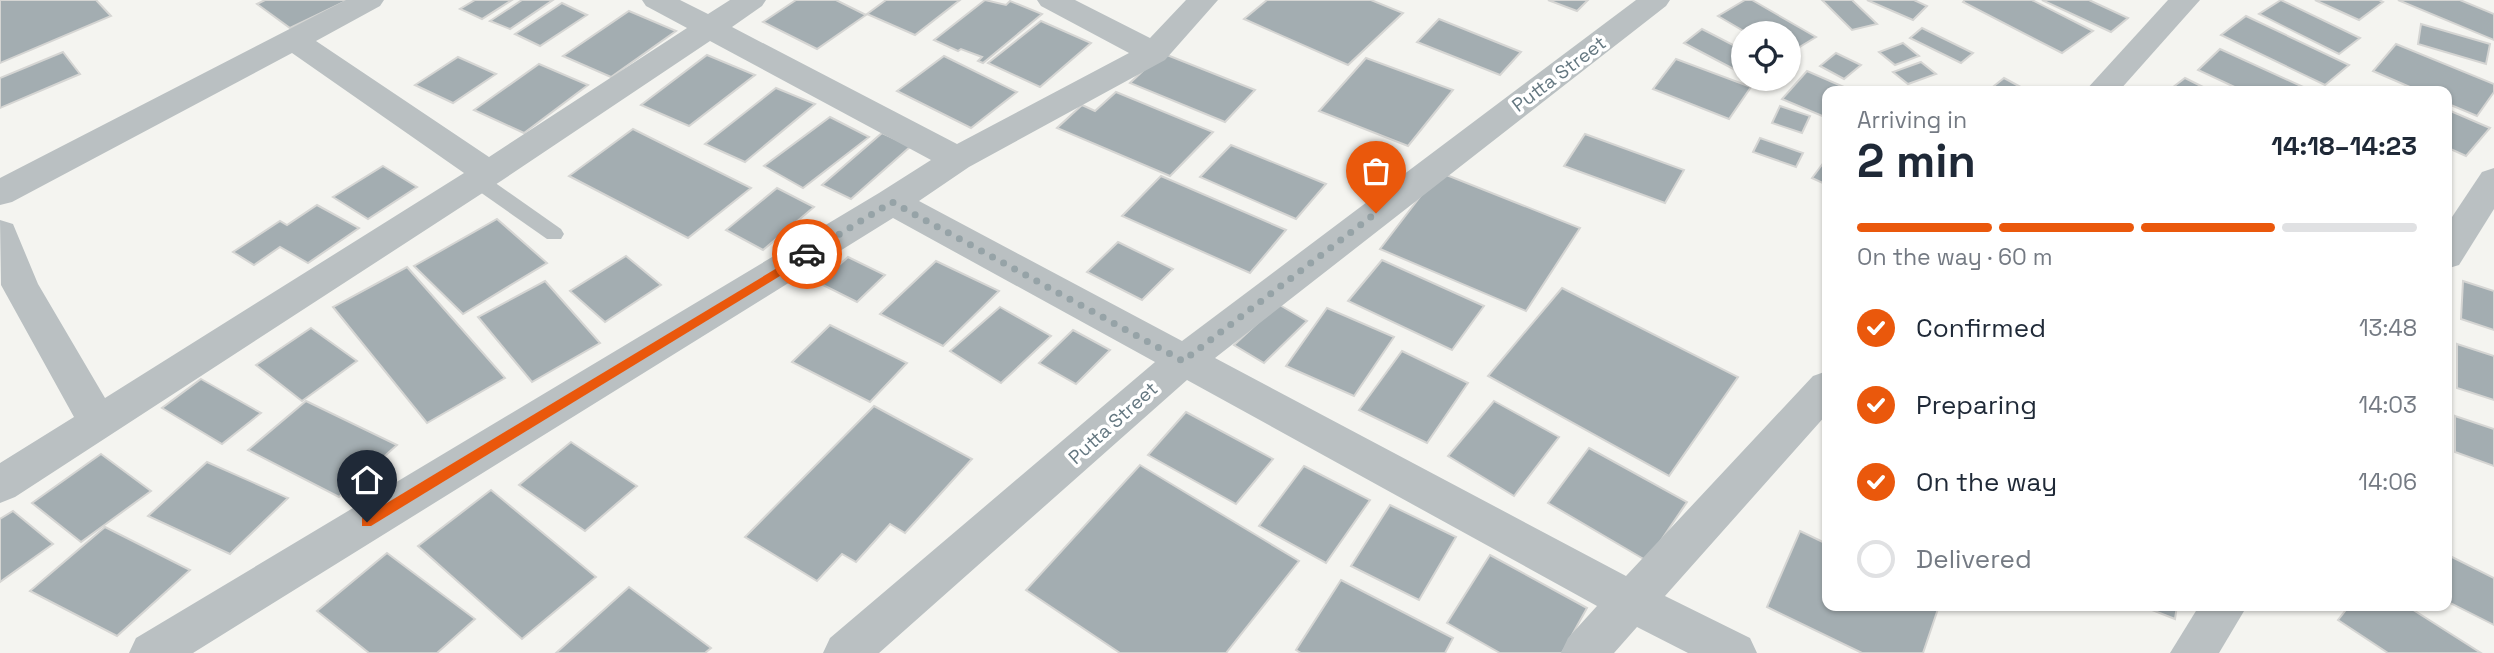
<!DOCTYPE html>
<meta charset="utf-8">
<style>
body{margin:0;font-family:"Space Grotesk",sans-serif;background:#f6f6f7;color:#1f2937;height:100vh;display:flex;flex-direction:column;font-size:26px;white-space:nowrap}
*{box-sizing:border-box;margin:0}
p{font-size:23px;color:#747a83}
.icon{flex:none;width:38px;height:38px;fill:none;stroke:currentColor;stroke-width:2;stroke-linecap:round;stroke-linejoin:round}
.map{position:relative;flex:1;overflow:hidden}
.side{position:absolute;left:1822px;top:86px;width:630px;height:525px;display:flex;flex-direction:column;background:#fff;border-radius:14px;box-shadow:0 2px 5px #0004}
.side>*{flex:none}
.controls{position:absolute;left:1731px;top:21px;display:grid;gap:14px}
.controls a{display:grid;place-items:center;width:70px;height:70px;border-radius:50%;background:#fff;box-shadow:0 2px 5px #0004;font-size:35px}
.pin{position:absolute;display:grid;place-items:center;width:60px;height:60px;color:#fff;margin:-72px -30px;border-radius:50% 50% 50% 0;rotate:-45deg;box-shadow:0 0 7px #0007}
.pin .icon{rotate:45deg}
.courier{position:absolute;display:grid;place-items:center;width:70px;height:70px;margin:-35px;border:5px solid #ea580c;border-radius:50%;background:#fff;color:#222;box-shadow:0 2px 9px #0007}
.summary em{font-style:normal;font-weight:700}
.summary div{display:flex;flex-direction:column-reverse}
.summary{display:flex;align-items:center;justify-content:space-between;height:119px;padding:0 35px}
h1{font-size:46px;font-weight:700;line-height:52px}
.bar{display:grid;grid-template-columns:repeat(4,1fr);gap:10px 7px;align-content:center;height:84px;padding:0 35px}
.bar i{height:9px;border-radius:5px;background:#e0e1e3}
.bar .on{background:#ea580c}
.bar p{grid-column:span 4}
ol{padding:0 35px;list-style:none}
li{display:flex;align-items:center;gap:21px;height:77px}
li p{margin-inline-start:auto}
li .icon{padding:7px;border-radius:50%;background:#ea580c;color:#fff;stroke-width:4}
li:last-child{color:#747a83}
li i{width:38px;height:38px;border:4px solid #e0e1e3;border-radius:50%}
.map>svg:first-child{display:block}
.building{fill:#a3adb1;stroke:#d5d5d3;stroke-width:2}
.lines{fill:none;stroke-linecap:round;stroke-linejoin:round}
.lane{fill:#bac0c2;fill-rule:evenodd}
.street{fill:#bac0c2;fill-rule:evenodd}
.route{fill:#ea580c}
.done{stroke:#96a3a7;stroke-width:7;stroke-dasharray:0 12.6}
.labels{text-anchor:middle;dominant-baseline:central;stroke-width:7;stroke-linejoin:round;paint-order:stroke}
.street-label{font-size:19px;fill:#647780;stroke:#fff}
</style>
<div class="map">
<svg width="2494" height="653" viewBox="0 0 2494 653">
<rect width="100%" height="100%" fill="#f4f4f0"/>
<g class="building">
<polygon points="0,0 96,0 111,16 0,63"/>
<polygon points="265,0 348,0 290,28 257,4"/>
<polygon points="475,0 512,0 482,19 460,9"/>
<polygon points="522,0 553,0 510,29 490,21"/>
<polygon points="796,0 836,0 866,15 817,49 763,22"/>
<polygon points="886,0 960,0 915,35 867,14"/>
<polygon points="985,0 1006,5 1010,1 1042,14 983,63 978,61 982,57 961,49 958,51 934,40"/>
<polygon points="1267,0 1371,0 1403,13 1348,65 1244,19"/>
<polygon points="1548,0 1588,0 1577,11"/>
<polygon points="1745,0 1752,0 1816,37 1788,54 1788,33 1747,33 1718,16"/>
<polygon points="1822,0 1852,0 1877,24 1852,30"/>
<polygon points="1867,0 1914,0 1927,6 1913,20"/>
<polygon points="1965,0 2032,0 2093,31 2062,53 1963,2"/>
<polygon points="2042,0 2089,0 2128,18 2111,32"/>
<polygon points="2281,0 2360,38 2339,54 2259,14"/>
<polygon points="2315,0 2379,0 2383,2 2359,20"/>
<polygon points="2398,0 2460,0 2494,14 2494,40"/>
<polygon points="562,3 587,15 540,46 515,34"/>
<polygon points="629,11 676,31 611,77 563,56"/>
<polygon points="2246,16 2349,65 2325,85 2221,35"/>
<polygon points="1439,19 1521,52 1500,75 1417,42"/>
<polygon points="1041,21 1091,43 1040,87 988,63"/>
<polygon points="2421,24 2490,44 2486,64 2418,44"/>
<polygon points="1922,28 1973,53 1961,63 1910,38"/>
<polygon points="1702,29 1743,50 1743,74 1684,43"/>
<polygon points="1903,43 1919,56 1895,65 1879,52"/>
<polygon points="2396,44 2494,84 2494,92 2477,116 2446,103 2446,91 2419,91 2373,71"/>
<polygon points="2220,49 2312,91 2243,91 2198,70"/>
<polygon points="63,52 80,74 0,108 0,78"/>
<polygon points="1162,53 1255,90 1225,122 1130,83"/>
<polygon points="1836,53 1861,65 1844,79 1820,66"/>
<polygon points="707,55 755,75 689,126 641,105"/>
<polygon points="944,56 1017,92 971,128 897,91"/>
<polygon points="458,57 496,74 453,103 415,85"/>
<polygon points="1366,58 1453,90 1408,146 1319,111"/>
<polygon points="1676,59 1751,87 1729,119 1653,89"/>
<polygon points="1921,62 1936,74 1908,84 1893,72"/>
<polygon points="539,64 588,85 524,133 474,110"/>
<polygon points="1807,71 1853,91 1827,91 1827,118 1782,99"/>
<polygon points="2004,78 2028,91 1989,90"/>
<polygon points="2185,78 2211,91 2168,91"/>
<polygon points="776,88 815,104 745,162 705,144"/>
<polygon points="1116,92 1213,132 1170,176 1057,128 1082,105 1095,111"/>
<polygon points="1780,106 1810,116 1802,133 1772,123"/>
<polygon points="2446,109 2490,128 2466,156 2446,147"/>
<polygon points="830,117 869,137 803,188 764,166"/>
<polygon points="633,129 751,188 688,238 569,176"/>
<polygon points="882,133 911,146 851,199 822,185"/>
<polygon points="1585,134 1684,170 1665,203 1564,166"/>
<polygon points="1760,138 1803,153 1796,167 1753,152"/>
<polygon points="1231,145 1326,184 1296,219 1200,177"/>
<polygon points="1827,158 1827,185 1812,178"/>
<polygon points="383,166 417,187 368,219 333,197"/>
<polygon points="1439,172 1580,228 1526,311 1380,249"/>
<polygon points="1161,176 1286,230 1250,273 1122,216"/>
<polygon points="777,188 814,207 763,250 726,230"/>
<polygon points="317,205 359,228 308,263 280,247 254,265 233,252 280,221 287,225"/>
<polygon points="497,219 547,263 463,314 414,266"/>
<polygon points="1118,242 1173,269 1142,300 1087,272"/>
<polygon points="626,256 661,285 605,322 570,291"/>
<polygon points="848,257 885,275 857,302 819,283"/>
<polygon points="1382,260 1484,306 1452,350 1348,301"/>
<polygon points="936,261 999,291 943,346 880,314"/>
<polygon points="407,267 505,378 427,423 333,307"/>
<polygon points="545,281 600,343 532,382 478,317"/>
<polygon points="2463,281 2494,291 2494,330 2461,319"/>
<polygon points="1562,288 1738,377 1669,476 1488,376"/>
<polygon points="1278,304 1307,321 1264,363 1234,345"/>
<polygon points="1000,307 1051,336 1001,383 950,351"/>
<polygon points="1327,308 1394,337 1354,396 1286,366"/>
<polygon points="830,325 907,363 870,402 792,362"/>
<polygon points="311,328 357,361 302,401 256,365"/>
<polygon points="1073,330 1110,350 1076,384 1039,363"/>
<polygon points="2457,344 2494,356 2494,400 2457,388"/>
<polygon points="1402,351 1468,383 1427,443 1359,410"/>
<polygon points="201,379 261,413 222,444 162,408"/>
<polygon points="306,401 397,445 339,497 248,450"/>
<polygon points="1494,401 1559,437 1514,496 1448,456"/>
<polygon points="874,406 972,459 905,533 890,524 856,562 842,554 817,581 745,537"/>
<polygon points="1186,412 1273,459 1236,504 1148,455"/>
<polygon points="2455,416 2494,429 2494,466 2455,452"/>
<polygon points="571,442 637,486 585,531 519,485"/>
<polygon points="1589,448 1687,502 1647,561 1548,503"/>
<polygon points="101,454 151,491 81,542 32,503"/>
<polygon points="207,462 288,498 230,554 148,516"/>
<polygon points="1140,465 1299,561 1226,653 1120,653 1026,590"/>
<polygon points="1304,466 1370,500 1326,563 1259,526"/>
<polygon points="491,490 596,577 522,639 418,546"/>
<polygon points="1390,505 1456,537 1419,600 1351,566"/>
<polygon points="13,511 53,544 0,582 0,519"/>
<polygon points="105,527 190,570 117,636 30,591"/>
<polygon points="1800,531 1827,544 1827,606 1939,606 1923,653 1862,653 1767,607"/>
<polygon points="387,553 475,619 437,653 369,653 317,611"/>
<polygon points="2446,554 2494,578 2494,625 2446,601"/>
<polygon points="1490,555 1587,608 1562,653 1500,653 1447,623"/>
<polygon points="1341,580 1453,638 1445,653 1301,653 1296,650"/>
<polygon points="629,587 711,648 705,653 556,653"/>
<polygon points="2142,606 2177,606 2175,619"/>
<polygon points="2349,606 2407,606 2481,653 2388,653 2338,620"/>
</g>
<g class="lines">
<polygon class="lane" points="477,173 484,175 561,229 564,234 561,239 547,239 470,185 467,180 470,175"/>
<g class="street">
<polygon points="346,0 384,0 380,6 316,41 489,157 687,28 646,6 642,0 680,0 708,14 730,0 766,0 762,6 732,27 957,144 1129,53 1041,6 1037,0 1075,0 1150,38 1186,0 1218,0 1165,60 969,167 919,201 1182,341 1636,0 1670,0 1666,6 1215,358 1626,576 1813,376 1827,371 1827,414 1665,596 1750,638 1757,653 1688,653 1637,627 1614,653 1561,653 1568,638 1597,606 1187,380 879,653 823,653 830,638 1155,362 893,218 193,653 129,653 136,638 879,193 931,160 710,41 501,181 15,497 0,503 0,463 74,417 1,285 0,220 13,224 38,284 105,398 464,173 292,53 12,202 0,205 0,178"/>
<polygon points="2168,0 2200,0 2119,91 2085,91"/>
<polygon points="2494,168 2494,209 2459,265 2446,269 2446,226 2482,172"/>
<polygon points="2199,606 2247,606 2219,653 2170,653"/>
</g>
</g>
<polygon class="route" points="807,250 812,254 811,257 371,526 362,526 362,518"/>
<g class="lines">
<polyline class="done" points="807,254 892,202 1183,361 1376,213"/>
</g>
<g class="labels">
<g class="street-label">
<text transform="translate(1559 74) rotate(-37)">Putta Street</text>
<text transform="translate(1113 423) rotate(-42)">Putta Street</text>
</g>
</g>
</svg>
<div class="controls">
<a><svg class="icon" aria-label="locate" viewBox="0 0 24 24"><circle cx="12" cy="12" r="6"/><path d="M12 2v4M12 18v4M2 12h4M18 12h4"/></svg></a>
</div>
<div class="pin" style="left:1376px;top:213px;background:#ea580c"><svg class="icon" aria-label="bag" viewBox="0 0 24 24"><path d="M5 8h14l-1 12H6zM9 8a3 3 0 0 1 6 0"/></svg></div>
<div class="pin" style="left:367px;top:522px;background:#1f2937"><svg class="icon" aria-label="home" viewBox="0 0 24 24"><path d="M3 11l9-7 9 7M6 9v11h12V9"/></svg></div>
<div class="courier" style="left:807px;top:254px"><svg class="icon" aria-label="car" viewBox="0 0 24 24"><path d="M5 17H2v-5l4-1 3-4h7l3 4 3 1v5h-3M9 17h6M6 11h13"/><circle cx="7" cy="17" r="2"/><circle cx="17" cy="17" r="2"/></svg></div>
<section class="side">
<div class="summary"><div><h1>2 min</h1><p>Arriving in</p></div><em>14:18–14:23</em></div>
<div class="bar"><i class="on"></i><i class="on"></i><i class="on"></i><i></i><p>On the way · 60 m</p></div>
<ol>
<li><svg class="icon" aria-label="check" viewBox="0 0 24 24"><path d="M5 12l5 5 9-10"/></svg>Confirmed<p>13:48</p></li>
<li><svg class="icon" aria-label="check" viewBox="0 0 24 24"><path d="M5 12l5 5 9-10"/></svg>Preparing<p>14:03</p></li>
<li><svg class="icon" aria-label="check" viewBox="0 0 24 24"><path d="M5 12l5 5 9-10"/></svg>On the way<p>14:06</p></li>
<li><i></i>Delivered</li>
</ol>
</section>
</div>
